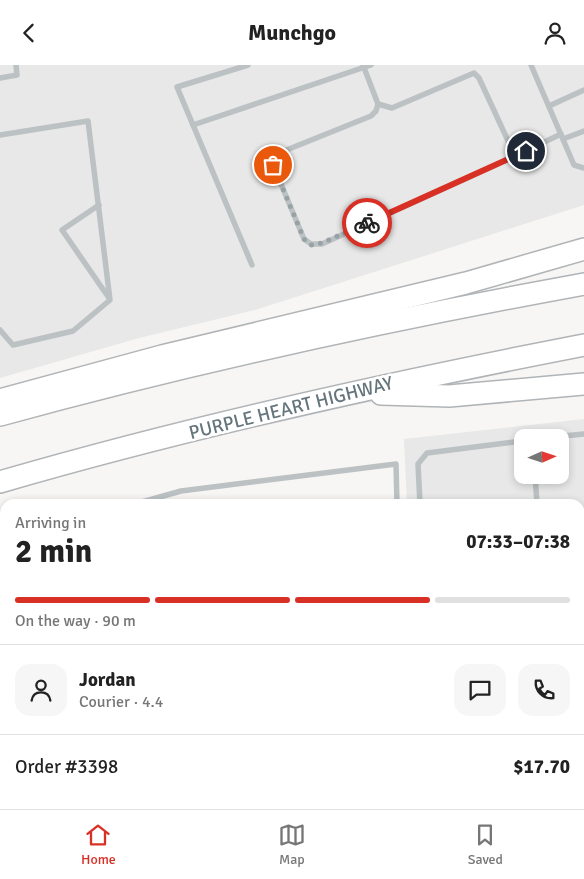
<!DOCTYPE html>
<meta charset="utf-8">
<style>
body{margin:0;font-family:Signika,sans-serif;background:#f6f6f6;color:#222;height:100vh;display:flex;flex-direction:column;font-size:19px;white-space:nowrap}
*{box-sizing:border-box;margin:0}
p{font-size:16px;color:#767676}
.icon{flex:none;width:28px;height:28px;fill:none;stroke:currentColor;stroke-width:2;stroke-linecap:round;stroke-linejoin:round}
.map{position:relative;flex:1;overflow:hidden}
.sheet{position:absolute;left:0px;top:434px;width:585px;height:311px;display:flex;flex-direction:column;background:#fff;border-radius:15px 15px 0 0;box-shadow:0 2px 8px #0003}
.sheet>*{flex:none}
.needle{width:32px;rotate:87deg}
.fabs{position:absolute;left:514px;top:364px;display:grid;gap:10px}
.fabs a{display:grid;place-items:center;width:55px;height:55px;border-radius:10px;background:#fff;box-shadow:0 2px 8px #0003;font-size:25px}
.pin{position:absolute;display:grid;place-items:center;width:42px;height:42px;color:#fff;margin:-21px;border:2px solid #fff;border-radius:50%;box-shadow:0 1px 5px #0007}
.courier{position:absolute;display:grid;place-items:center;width:50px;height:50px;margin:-25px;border:4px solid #d93025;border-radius:50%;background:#fff;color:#222;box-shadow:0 1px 6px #0007}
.overview em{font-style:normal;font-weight:700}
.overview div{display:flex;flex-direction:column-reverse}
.overview{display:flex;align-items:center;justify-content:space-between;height:85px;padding:0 15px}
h1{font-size:32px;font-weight:700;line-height:38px}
.bar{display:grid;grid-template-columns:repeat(4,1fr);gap:8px 5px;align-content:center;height:60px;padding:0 15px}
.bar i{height:6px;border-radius:4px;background:#e0e0e0}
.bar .active{background:#d93025}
.bar p{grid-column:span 4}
.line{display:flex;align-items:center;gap:12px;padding:0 15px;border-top:1px solid #e0e0e0}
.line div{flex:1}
.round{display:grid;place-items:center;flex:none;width:52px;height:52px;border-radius:15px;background:#f6f6f6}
header{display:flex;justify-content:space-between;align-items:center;height:65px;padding:0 15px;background:#fff;font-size:22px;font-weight:700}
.menu{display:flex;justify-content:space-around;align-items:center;height:70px;border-top:1px solid #e0e0e0;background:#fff;font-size:14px;color:#767676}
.menu a{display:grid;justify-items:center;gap:2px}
.menu .active{color:#d93025}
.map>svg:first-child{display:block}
.built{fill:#e7e8e7;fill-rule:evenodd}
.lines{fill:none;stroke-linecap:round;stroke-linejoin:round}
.highway-casing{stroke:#b0b4b7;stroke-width:24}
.lane{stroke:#bcc1c3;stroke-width:5.5}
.highway{stroke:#fff;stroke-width:21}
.done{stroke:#98a2a6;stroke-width:5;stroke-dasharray:0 9}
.route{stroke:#d93025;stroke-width:6}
.labels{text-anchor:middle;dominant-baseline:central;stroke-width:5;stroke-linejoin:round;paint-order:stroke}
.street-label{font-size:19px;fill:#65757c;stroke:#fff}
</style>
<header><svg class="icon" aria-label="back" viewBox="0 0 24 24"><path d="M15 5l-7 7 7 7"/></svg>Munchgo<svg class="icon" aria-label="person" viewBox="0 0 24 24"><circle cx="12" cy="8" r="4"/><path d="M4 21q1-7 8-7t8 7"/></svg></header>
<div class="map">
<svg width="584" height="744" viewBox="0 0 584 744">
<rect width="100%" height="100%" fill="#f7f6f4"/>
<g class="built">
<polygon points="0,0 584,0 584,140 255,245 139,273 0,313"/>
<path d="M 584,354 L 584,744 L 424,744 L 424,740 L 580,740 L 580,439 L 407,439 L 404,374 ZM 522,372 L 560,372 L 560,410 L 522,410 Z"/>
</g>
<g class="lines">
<g class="highway-casing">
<g id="highway">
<polyline points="381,329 449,331 584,319"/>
<polyline points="0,335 162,291 466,218 584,184"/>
<path d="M 0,350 C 193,297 387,255 584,219"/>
<path d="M 0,417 C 192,361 388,318 584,280"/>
</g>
</g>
<g class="lane">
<polyline points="248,0 177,22 252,200"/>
<polyline points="363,0 378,39 376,46 371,51 279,88 274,93 273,100 304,174 311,179 322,179 509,94 510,80 479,13 474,8 392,43 378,39"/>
<polyline points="531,0 574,100 584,103"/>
<polyline points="0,13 17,10 16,0"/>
<polyline points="549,41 584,25"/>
<polyline points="193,60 371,0"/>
<polyline points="0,70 88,56 110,235 73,266 13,280 0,265"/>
<polyline points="563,74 584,66"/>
<polyline points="509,94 561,69"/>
<polyline points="99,140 62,165 109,233"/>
<polyline points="553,372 584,369"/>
<polyline points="535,410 537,439"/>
<polyline points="135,439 181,426 396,399 397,439"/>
<polyline points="420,439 418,399 427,388 522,376"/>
<polyline points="0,466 5,465"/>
<polyline points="580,636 584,636"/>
<polyline points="181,740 181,744"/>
<polyline points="412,740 413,744"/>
<polyline points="434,740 434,744"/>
<polyline points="551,740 551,744"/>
</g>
<use href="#highway" class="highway"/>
</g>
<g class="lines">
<polyline class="done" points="273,100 304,174 311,180 322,178 367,158"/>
<polyline class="route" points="367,158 526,86"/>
</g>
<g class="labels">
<g class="street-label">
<text transform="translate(291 343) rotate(-14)">PURPLE HEART HIGHWAY</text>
</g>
</g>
</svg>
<div class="fabs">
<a><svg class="needle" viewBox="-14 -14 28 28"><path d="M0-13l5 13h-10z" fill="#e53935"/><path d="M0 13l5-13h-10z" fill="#767676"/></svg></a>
</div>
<div class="pin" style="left:273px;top:100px;background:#ea580c"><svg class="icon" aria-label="bag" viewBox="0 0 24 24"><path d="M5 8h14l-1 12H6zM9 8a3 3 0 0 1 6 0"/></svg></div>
<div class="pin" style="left:526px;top:86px;background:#1f2937"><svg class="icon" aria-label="home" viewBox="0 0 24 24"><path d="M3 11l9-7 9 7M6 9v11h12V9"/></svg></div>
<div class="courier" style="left:367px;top:158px"><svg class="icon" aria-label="bike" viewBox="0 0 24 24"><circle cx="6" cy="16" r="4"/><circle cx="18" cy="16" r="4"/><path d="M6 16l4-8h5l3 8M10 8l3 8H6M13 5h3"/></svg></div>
<section class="sheet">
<div class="overview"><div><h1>2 min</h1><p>Arriving in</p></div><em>07:33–07:38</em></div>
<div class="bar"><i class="active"></i><i class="active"></i><i class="active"></i><i></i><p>On the way · 90 m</p></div>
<div class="line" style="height:90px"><a class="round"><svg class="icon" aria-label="person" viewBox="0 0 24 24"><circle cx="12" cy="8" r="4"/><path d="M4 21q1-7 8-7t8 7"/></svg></a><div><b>Jordan</b><p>Courier · 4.4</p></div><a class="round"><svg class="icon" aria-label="chat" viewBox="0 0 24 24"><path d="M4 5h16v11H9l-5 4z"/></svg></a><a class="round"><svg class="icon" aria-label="phone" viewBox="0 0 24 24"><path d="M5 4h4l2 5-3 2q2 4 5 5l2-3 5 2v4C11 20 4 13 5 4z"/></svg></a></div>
<div class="line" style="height:65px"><div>Order #3398</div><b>$17.70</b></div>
</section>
</div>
<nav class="menu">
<a class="active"><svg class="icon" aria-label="home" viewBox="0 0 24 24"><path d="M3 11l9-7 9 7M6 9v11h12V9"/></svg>Home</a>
<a><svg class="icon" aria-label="map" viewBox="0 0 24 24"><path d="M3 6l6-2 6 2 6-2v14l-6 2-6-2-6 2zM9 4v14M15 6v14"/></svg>Map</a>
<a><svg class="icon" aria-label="saved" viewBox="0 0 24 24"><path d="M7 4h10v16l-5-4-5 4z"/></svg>Saved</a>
</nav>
